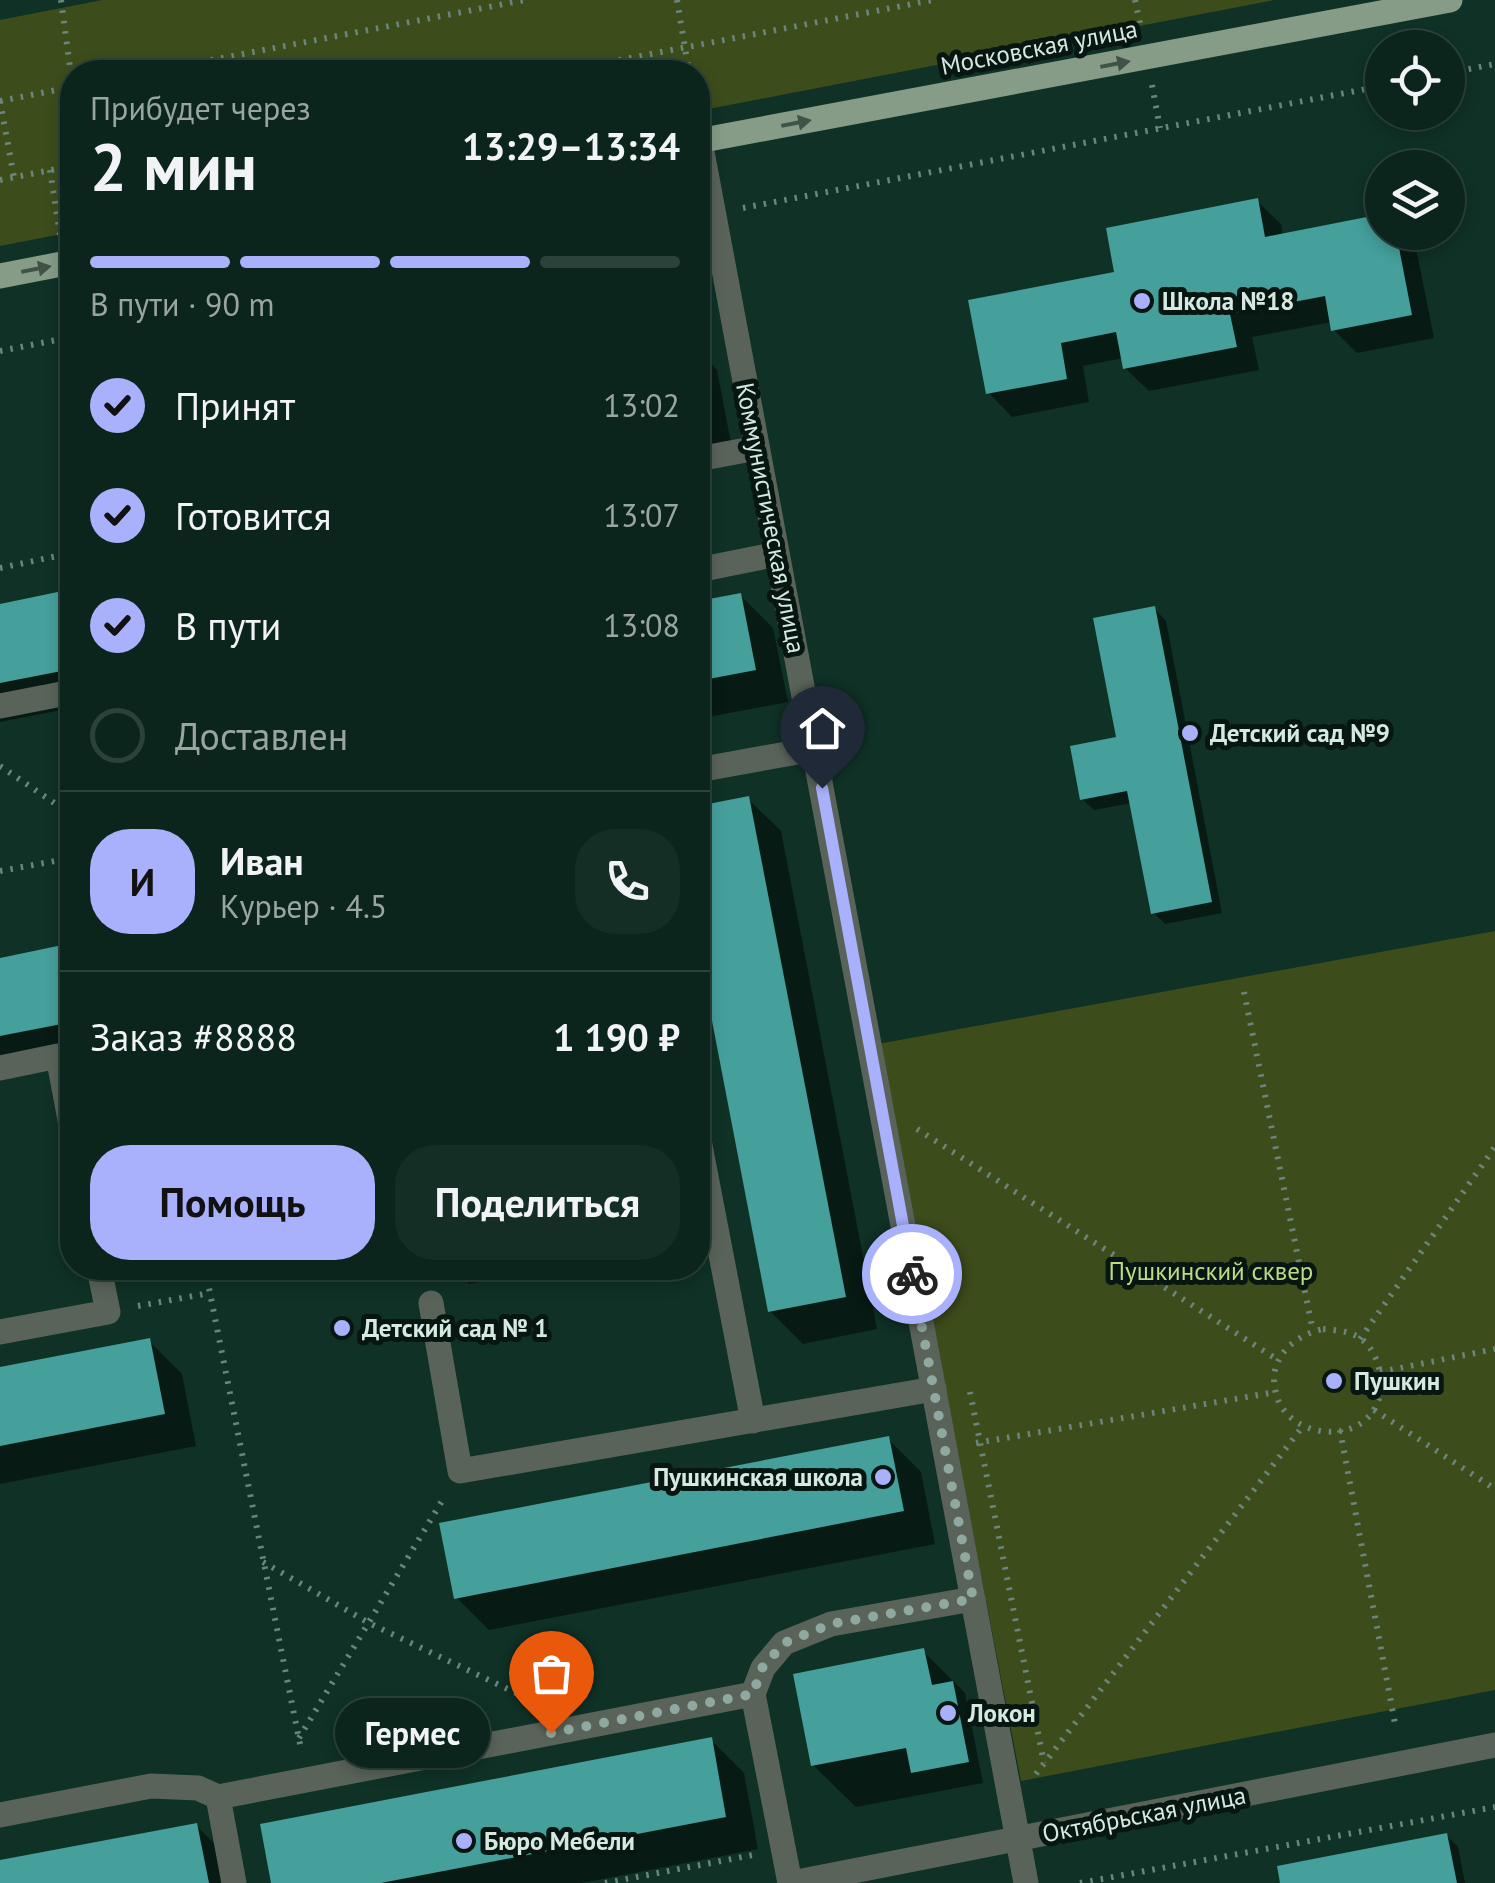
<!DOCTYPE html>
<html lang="ru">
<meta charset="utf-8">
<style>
body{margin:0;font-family:"PT Sans",sans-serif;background:#142d25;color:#f1f3f6;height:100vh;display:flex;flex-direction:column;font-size:38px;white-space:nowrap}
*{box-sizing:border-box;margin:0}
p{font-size:32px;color:#9aa5a3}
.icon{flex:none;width:55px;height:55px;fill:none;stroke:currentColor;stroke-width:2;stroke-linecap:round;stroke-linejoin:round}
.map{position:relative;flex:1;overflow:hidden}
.side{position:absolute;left:60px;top:60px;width:650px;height:1220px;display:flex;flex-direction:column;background:#0b251c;border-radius:40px;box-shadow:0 5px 15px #0003,0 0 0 2px #2b423b}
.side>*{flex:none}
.buttons{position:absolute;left:1365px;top:30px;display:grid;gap:20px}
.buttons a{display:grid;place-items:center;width:100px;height:100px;border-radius:50%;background:#0b251c;box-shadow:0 5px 15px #0003,0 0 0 2px #2b423b;font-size:50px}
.pin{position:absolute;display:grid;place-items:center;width:85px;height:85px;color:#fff;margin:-102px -42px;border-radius:50% 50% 50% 0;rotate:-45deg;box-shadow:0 0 10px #0007}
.pin .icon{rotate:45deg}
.courier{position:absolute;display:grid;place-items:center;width:100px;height:100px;margin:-50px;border:8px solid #a9b0fc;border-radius:50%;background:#fff;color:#222;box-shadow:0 2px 12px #0007}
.bubble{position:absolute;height:70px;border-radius:35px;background:#0b251c;box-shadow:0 5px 15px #0003,0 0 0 2px #2b423b;font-size:32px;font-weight:700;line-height:70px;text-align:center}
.headline em{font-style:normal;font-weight:700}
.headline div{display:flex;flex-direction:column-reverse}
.headline{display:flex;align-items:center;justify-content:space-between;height:170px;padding:0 30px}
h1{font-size:65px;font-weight:700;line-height:75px}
.bar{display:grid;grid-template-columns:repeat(4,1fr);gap:15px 10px;align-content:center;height:120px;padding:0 30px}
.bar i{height:12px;border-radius:8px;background:#2b423b}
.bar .selected{background:#a9b0fc}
.bar p{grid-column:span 4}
.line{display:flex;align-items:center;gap:25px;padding:0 30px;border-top:2px solid #2b423b}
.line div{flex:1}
.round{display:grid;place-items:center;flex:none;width:105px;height:105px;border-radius:40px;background:#142d25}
ol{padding:0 30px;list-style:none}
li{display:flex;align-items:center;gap:30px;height:110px}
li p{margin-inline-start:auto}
li .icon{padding:10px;border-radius:50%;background:#a9b0fc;color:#111;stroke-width:4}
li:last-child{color:#9aa5a3}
li i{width:55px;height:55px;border:5px solid #2b423b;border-radius:50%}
.button{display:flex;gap:20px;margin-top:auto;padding:20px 30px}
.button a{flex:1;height:115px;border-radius:40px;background:#a9b0fc;color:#111;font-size:40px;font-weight:700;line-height:115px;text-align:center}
.button a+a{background:#142d25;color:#f1f3f6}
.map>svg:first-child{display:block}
.green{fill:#3d4c1b}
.shadow{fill:#0007}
.building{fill:#459f9b}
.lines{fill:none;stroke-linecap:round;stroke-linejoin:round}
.path{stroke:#6a857c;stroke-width:6;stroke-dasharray:2.5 8;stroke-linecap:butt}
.minor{stroke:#596359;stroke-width:25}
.major{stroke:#869c87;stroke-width:25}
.oneway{fill:#415246}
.done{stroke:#90a9a0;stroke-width:10;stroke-dasharray:0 18}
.route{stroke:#a9b0fc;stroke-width:12}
.poi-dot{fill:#a9b0fc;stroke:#081611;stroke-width:4}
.labels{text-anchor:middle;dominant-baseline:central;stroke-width:10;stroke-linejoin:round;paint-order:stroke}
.street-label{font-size:25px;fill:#d6e9e1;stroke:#081611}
.poi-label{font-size:25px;font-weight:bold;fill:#d6e9e1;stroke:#081611;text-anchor:start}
.park-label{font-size:25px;fill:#bedb84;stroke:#081611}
</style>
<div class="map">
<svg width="1495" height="1883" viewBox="0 0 1495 1883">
<rect width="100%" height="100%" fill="#0f3126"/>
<g class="green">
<polygon points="102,0 1274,0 698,111 698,72 72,72 72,232 0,246 0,20"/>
<polygon points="1495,931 1495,1690 1021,1781 878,1044"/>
</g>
<g class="shadow">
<polygon points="1257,201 1281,224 1283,236 1382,217 1382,232 1408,232 1414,238 1434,338 1357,353 1334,330 1332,322 1252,337 1259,370 1149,391 1125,368 1123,358 1083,366 1089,402 1012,417 989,393 1117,274"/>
<polygon points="698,350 717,370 731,443 698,450"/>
<polygon points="72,592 72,708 0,722 0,606"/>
<polygon points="740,595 773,628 788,702 698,719 698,604"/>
<polygon points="1155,609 1166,621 1222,913 1165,924 1153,912 1132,803 1094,810 1082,799 1119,739"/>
<polygon points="748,799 781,831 877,1329 803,1344 770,1311 698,935 698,808"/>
<polygon points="72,946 72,1060 0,1074 0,960"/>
<polygon points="456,1268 540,1268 541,1270 469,1284 457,1272"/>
<polygon points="149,1341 182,1374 196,1446 0,1484 0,1370"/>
<polygon points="888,1439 921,1472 935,1544 489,1630 456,1597"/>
<polygon points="923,1651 965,1693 983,1783 856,1807 813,1765"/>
<polygon points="711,1740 744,1773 758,1849 582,1883 273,1883"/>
<polygon points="197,1826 229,1859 234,1883 0,1883 0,1863"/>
<polygon points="1446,1835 1458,1847 1465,1883 1283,1883"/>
</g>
<g class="building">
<polygon points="1258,198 1265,237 1382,214 1382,232 1396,232 1412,315 1331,331 1325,296 1230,314 1237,347 1123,369 1116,332 1061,343 1067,379 986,394 968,300 1114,272 1106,228"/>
<polygon points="72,589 72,669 0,683 0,604"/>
<polygon points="741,593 756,670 698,681 698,601"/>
<polygon points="1155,606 1212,902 1151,914 1127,791 1080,800 1070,746 1116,737 1093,618"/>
<polygon points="749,796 846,1297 768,1312 698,948 698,806"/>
<polygon points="72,943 72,1022 0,1036 0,958"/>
<polygon points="150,1338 165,1414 0,1446 0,1367"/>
<polygon points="889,1436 904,1511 454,1599 439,1523"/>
<polygon points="924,1648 932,1685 953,1681 969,1762 911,1773 906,1748 811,1766 793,1674"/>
<polygon points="712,1737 726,1817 381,1883 271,1883 260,1824"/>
<polygon points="197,1823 209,1883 0,1883 0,1860"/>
<polygon points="1447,1833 1457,1883 1280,1883 1277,1866"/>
</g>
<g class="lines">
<g class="path">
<polyline points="61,0 72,82"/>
<polyline points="677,0 689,72"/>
<polyline points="1135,0 1141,29"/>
<polyline points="149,72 525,0"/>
<polyline points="557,72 933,0"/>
<polyline points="1448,73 1495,64"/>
<polyline points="1152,85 1160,128"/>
<polyline points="0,101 14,177"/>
<polyline points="0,101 72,87"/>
<polyline points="50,170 60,235"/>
<polyline points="0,180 72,166"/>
<polyline points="743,208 1382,86"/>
<polyline points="0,351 72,337"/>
<polyline points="0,568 72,553"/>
<polyline points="0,766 72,815"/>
<polyline points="0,871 72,858"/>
<polyline points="1244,992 1313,1331"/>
<polyline points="917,1129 1278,1360"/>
<polyline points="205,1268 301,1749"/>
<polyline points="138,1306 210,1293"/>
<path d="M 1323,1329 C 1336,1330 1349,1331 1360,1338 C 1380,1352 1387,1387 1375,1408 C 1355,1444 1295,1437 1279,1402 C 1263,1365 1288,1337 1323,1329 Z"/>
<polyline points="1360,1339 1495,1147"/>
<polyline points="1380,1372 1495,1349"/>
<polyline points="970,1392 1044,1763"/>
<polyline points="1374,1410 1495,1489"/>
<polyline points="1340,1430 1396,1729"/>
<polyline points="976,1443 1276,1392"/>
<polyline points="263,1562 369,1623 539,1704"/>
<polyline points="299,1738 445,1496"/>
<polyline points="1036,1774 1303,1426"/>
<polyline points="605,1883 753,1855"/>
<polyline points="1080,1883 1495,1807"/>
</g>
<g class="minor">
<polyline points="700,141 1026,1883"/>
<polyline points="698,459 757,448"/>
<polyline points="698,570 777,554"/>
<polyline points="0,706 72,692"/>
<polyline points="698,770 814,749"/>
<polyline points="0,1068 58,1056 72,1130"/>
<polyline points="698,1135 753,1421"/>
<polyline points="431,1303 460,1471 934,1389"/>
<polyline points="0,1332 108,1312 99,1268"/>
<polyline points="753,1694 790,1883"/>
<polyline points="218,1797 753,1694 763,1668 784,1643 831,1624 973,1599"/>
<polyline points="0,1815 151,1786 198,1788 218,1797 234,1883"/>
<polyline points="792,1883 1495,1745"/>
</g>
<g class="major">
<polyline points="698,141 1450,0"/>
<polyline points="0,276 72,262"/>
</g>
</g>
<defs><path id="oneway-solid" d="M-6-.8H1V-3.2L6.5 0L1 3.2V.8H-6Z" transform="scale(2.5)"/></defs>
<g class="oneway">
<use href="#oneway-solid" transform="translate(1115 64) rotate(-11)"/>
<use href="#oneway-solid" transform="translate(796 123) rotate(-11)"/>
<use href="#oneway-solid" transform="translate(36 269) rotate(-11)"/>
</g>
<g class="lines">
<polyline class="done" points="551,1733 753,1694 762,1668 784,1643 831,1624 973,1599 912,1274"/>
<polyline class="route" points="822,788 912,1274"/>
</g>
<g class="poi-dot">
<circle cx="1142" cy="301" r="10"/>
<circle cx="1190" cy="733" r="10"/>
<circle cx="342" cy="1328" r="10"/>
<circle cx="1334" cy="1381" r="10"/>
<circle cx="883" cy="1477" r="10"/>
<circle cx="948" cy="1713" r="10"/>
<circle cx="464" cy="1841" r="10"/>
</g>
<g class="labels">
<g class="street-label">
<text transform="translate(1039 47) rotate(-11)">Московская улица</text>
<text transform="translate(771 518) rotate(79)">Коммунистическая улица</text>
<text transform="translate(1144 1814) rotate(-11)">Октябрьская улица</text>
</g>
<g class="poi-label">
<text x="1162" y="301">Школа №18</text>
<text x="1210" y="733">Детский сад №9</text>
<text x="362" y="1328">Детский сад № 1</text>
<text x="1354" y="1381">Пушкин</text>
<text x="863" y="1477" text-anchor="end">Пушкинская школа</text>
<text x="968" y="1713">Локон</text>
<text x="484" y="1841">Бюро Мебели</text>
</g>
<g class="park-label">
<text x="1211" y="1271">Пушкинский сквер</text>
</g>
</g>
</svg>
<div class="buttons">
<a><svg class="icon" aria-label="locate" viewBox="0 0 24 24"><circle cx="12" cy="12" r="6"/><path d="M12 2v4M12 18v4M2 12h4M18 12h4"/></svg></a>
<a><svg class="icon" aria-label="layers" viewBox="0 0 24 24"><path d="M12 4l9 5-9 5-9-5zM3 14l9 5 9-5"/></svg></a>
</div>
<div class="pin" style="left:551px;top:1733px;background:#ea580c"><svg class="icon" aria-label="bag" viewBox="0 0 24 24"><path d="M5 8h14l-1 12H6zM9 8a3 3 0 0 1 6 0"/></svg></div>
<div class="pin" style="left:822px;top:788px;background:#1f2937"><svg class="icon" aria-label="home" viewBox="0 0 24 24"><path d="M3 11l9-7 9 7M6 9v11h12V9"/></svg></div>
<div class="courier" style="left:912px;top:1274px"><svg class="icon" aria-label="bike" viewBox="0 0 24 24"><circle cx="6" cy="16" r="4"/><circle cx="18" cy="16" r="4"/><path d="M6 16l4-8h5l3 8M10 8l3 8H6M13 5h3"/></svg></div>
<div class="bubble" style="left:335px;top:1698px;width:155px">Гермес</div>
<section class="side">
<div class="headline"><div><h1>2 мин</h1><p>Прибудет через</p></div><em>13:29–13:34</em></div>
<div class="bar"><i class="selected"></i><i class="selected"></i><i class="selected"></i><i></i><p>В пути · 90 m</p></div>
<ol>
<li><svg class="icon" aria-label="check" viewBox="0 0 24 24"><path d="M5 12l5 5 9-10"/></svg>Принят<p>13:02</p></li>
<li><svg class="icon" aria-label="check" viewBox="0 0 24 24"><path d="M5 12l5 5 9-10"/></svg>Готовится<p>13:07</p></li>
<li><svg class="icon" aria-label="check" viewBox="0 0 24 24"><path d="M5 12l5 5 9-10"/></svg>В пути<p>13:08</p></li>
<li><i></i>Доставлен</li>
</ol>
<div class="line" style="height:180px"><b class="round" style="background:#a9b0fc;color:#111">И</b><div><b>Иван</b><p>Курьер · 4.5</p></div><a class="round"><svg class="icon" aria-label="phone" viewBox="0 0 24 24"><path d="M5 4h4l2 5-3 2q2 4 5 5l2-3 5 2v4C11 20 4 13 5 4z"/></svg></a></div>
<div class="line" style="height:130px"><div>Заказ #8888</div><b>1 190 ₽</b></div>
<div class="button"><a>Помощь</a><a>Поделиться</a></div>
</section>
</div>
